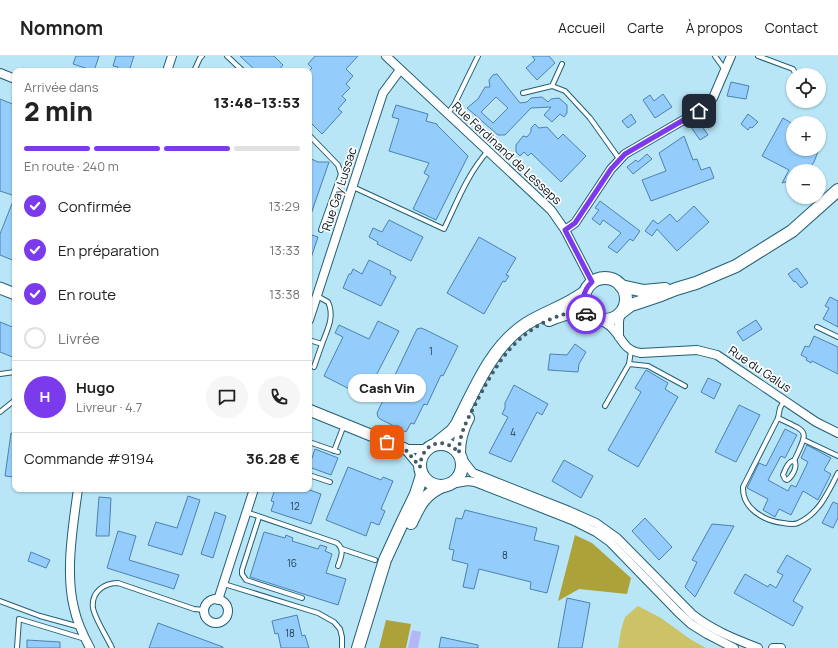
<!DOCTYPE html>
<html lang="fr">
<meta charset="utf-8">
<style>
body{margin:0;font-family:Manrope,sans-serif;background:#f6f6f6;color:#222;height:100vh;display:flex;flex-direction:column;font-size:15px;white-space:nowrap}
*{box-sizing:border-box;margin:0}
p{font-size:13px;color:#767676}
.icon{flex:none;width:22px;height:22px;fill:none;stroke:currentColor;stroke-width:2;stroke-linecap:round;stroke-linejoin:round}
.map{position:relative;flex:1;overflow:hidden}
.details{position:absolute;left:12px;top:12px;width:300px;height:424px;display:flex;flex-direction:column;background:#fff;border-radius:8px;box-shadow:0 1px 3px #0004}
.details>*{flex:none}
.controls{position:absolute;left:786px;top:12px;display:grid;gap:8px}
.controls a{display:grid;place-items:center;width:40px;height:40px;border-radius:50%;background:#fff;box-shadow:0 1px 3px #0004;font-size:20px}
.pin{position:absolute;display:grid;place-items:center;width:34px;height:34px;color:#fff;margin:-17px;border-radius:8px;box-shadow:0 2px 6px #0006}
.courier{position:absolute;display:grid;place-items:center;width:40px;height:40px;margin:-20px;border:3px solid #7c3aed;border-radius:50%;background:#fff;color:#222;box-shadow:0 1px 5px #0007}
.bubble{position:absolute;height:28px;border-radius:14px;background:#fff;box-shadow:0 1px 3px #0004;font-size:13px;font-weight:800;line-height:28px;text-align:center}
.headline em{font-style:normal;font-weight:800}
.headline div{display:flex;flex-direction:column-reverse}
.headline{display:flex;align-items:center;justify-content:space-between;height:68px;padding:0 12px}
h1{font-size:26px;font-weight:800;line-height:30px}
.bar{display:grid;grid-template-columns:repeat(4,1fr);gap:6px 4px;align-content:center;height:48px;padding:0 12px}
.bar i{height:5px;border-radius:3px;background:#e0e0e0}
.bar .current{background:#7c3aed}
.bar p{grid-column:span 4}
.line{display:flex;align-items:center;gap:10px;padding:0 12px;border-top:1px solid #e0e0e0}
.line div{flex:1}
.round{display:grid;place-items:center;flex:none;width:42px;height:42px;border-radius:21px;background:#f6f6f6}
ol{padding:0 12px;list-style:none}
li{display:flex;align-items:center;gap:12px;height:44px}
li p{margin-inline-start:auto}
li .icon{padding:4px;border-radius:50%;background:#7c3aed;color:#fff;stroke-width:4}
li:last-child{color:#767676}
li i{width:22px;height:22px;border:2px solid #e0e0e0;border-radius:50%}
header{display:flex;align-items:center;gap:24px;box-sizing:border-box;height:56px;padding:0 20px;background:#fff;border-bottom:1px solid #e0e0e0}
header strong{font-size:19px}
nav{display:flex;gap:22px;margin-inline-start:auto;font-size:14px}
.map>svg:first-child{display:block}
.green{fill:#ccc369}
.forest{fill:#aca239}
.water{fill:#b5b6f8}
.building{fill:#94cdfb;stroke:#4c82ad;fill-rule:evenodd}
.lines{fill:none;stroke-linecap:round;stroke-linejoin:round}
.service-casing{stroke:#215f74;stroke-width:6}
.minor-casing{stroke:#215f74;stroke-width:10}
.tertiary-casing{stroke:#215f74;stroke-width:13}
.secondary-casing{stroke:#215f74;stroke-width:14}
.service{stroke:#fff;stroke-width:4}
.minor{stroke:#fff;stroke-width:8}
.tertiary{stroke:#fff;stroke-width:11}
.secondary{stroke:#fff;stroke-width:12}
.done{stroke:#405c67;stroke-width:4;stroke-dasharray:0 7.2}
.route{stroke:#7c3aed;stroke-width:5}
.labels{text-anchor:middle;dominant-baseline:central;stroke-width:3.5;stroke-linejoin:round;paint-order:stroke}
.number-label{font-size:10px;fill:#254052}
.street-label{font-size:12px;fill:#001119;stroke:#fefefe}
</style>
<header>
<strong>Nomnom</strong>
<nav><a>Accueil</a><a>Carte</a><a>À propos</a><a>Contact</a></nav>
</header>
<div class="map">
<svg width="838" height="592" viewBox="0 0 838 592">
<rect width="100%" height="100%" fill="#b8e6f7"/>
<polygon class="green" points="638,550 661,562 690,583 706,592 618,592 621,574 625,561"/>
<g class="forest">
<polygon points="575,479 592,487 631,522 627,538 579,533 558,545"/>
<polygon points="386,564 411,568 406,592 379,592"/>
</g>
<polygon class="water" points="412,574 421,576 418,592 408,592"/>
<g class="building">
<polygon points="76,0 99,0 94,15 73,8"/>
<polygon points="116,0 134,0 129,15 116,15 118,11 113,10"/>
<polygon points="240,0 274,0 283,9 278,15 256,15"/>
<polygon points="315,0 358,0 346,13 353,20 346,28 350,32 342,40 346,44 338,53 342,56 322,78 309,65 309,15 312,12 308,8"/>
<polygon points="532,0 549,0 555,7 537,24 526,12 535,4"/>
<path d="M 497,18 L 520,47 L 527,46 L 531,42 L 542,41 L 548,46 L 551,43 L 559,42 L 567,49 L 567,57 L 564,61 L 560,58 L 552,66 L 544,59 L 551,51 L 531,52 L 505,79 L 498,79 L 467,52 L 478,43 L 485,31 L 490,31 L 489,24 L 493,19 ZM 496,41 L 508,52 L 493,67 L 481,56 Z"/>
<polygon points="731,26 749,30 746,43 727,40"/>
<polygon points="663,38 672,51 655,62 643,44 650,39 654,45"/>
<polygon points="0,43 15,49 15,205 0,199 0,178 15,140 0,135"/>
<polygon points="396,49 428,58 426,65 437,68 437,69 468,100 436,164 413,153 429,120 424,117 429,107 389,95 399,63 392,61"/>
<polygon points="631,58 636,66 628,72 622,65"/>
<polygon points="748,58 758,66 752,72 750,71 748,74 741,68"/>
<polygon points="783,62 793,68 793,93 819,93 814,106 807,115 793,115 793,124 782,127 789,114 762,100"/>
<polygon points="699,66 708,79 700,84 691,71"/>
<polygon points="535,68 539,72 547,71 558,83 563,78 586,100 561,126 531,97 528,100 524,96 520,100 516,96 516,89 523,80 527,81 531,76 531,72"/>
<polygon points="684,80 693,104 697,103 701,114 710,111 714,122 651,145 642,124 666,115 659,97"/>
<polygon points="647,98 652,103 633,118 627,111 636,104 638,106"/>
<polygon points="309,102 318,106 329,106 310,161 309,161"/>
<polygon points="600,145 640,175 633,185 630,183 617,197 608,191 621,177 603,164 600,169 592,163 599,154 595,152"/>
<polygon points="694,150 709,166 677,195 657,173 652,180 645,175 653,164 658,168 670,158 677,166"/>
<polygon points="389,164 423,181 411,205 377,188 378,186 369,181 373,172 382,176"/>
<polygon points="309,178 318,181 310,205 309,205"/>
<polygon points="479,181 516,202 506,219 509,220 505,226 503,225 484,258 447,237"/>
<polygon points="369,204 391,215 390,218 396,221 381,250 343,232 349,218 351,218 353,213 362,218"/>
<polygon points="797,212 808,227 801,232 795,225 794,226 788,218"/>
<polygon points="830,241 838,245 838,271 823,263 829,252 825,250"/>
<polygon points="756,264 762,273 743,285 737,276"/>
<polygon points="378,265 399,275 365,341 324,320 343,281 335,277 339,269 369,283"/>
<polygon points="0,266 15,272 15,302 0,296"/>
<polygon points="421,272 426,274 458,290 443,320 441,319 427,349 424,348 414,368 411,367 406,376 380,363 378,361 377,357 415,277 417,273"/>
<polygon points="814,280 838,291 838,318 812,305 811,307 806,304 807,302 801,299 805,290 809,291"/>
<polygon points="575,288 586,296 579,308 578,316 548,314 550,298 567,299"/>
<polygon points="646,314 668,327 665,333 678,341 638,411 608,394 641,336 635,332"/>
<polygon points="708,322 721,328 714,343 701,336"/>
<polygon points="514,329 548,348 542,359 537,356 511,406 489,397 508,361 502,358 505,352 505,347"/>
<polygon points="739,349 760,359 736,406 715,396"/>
<polygon points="785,373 797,379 785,402 781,400 768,424 788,435 791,429 796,431 808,406 801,402 807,389 831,402 824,414 831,418 818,444 803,435 791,459 779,453 775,461 763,454 768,443 747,432 759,407 766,410"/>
<polygon points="11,377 15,378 15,421 5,420"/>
<polygon points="315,393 338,402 331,419 309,411"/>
<polygon points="564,404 593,420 581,442 552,425"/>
<polygon points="348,411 381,424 383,421 393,425 381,453 385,455 379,469 371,466 366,480 326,464"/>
<polygon points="275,433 307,433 321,438 311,468 271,455 274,446 271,445"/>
<polygon points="188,440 200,444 182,499 148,489 156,466 177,472"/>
<polygon points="99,441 111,442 109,480 96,480"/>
<polygon points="833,446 838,448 838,462 833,472 822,467"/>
<polygon points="465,454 537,472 534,484 559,490 547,537 530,533 531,526 479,513 474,533 463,531 468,508 452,504 454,494 449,493 456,462 462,463"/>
<polygon points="215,456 226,460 213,502 201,498"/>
<polygon points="645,462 672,491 659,504 632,475"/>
<polygon points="712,468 734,470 695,541 685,531 697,506 692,504"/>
<polygon points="118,475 136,480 129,504 179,519 174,533 107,512"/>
<polygon points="264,476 285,482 286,479 293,482 292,485 318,493 320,489 327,491 325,495 332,498 326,517 346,523 338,549 250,521"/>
<polygon points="31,496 50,504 46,512 28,505"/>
<polygon points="787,499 811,513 793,545 803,551 793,570 734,537 745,518 768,531 770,528 776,532 783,519 777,516"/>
<polygon points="567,542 590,547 582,592 558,592"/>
<polygon points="297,559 302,580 305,579 309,592 281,592 278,577 275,578 272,565"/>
<polygon points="158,567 223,591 223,592 149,592"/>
<polygon points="441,581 478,589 478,592 439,592"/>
<polygon points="27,584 60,586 60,592 27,592"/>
</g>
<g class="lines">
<g class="service-casing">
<g id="service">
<polyline points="227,0 243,15"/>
<polyline points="715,0 725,14"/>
<polyline points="758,0 793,13 796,19"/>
<polyline points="194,15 200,2 202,0"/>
<polyline points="552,30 565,35 590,62 620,104"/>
<polyline points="523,37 552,30 562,8"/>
<polyline points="448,57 454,49 478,0"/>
<polyline points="309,79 338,109 341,118 321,174"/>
<path d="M 353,131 L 444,173 C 457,146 468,117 488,95"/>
<polyline points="817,271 838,281"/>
<path d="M 309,284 L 322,288 C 327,274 335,261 328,246 L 317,240"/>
<polyline points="629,308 631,295"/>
<polyline points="314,311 322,288"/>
<polyline points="0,318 15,316"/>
<path d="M 784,345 L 780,352 L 778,362 L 743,431 C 742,453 765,465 783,467 C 788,468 794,469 798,467 C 820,457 828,436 838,417"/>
<polyline points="605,350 629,308 648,310 685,330"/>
<polyline points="0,356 15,344"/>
<path d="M 778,362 C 809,377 809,373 794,405"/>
<polyline points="804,384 838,400"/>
<polyline points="309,386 338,396"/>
<polyline points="334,395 344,369"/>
<path d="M 792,405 L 795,406 C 797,412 792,421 787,424 L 785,423 L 783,419 C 785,414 787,407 792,405 Z"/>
<polyline points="309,419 330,426"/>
<path d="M 246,456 L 337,487 C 345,494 341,501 338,510"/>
<polyline points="259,461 242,514 242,518 246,524 302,542"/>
<polyline points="342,493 375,504"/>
<polyline points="224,528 318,557 334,566 340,573 342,581 342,592"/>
<polyline points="0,545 40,560 80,571"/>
<polyline points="17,592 19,563 85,583"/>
<path d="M 112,592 C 107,581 95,563 93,552 C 91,536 104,527 118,527 L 194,553 L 204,554"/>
</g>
</g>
<g class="minor-casing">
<g id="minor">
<polyline points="386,0 551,154 565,174 592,226"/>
<polyline points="167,15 172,0"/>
<polyline points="0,17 15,23"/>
<polyline points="565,174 575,167 611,113 625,98 699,55 713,42 731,0"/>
<polyline points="309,264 383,37 400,14"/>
<path d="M 600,264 C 603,266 608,268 611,271 C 623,282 622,294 641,297 L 697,294 L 717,299 L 816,366 L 838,377"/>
<polyline points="619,281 619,266 620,258"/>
<polyline points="405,393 420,411"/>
<polyline points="405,393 426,393"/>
<path d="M 462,403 L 473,417 L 569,455 L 596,467 L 617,482 L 693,559 C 712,574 735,583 758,592"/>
<polyline points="450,428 468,425 475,426 572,464 596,476 610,486 678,556 691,568 707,578 734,592"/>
<path d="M 78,433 C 73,469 65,517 74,552 C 77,566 83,579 90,592"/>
<circle cx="216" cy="555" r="12"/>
<polyline points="218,544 254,433"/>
<polyline points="773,592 781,592"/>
</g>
</g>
<g class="tertiary-casing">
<g id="tertiary">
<polyline points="0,232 15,238"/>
<polyline points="309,354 405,393"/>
</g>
</g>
<g class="secondary-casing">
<g id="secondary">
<circle cx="605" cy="243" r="21"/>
<polyline points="621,230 644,235 665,233"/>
<polyline points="623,255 631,249 661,239 676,233 696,227 736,210 792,175 838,134"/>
<path d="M 549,264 C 563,258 574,255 589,258"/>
<path d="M 437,387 L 452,375 L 457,368 C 475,333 491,291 526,268 C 545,256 567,250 585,236"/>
<circle cx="441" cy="409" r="21"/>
<path d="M 459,397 C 459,384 462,373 468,362"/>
<path d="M 411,467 C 419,450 424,438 443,430"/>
<polyline points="358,592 385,504 402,467 416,438 422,419"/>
</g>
</g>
<use href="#service" class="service"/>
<use href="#minor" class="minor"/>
<use href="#tertiary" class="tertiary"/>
<use href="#secondary" class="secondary"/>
</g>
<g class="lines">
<path class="done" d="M 387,386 L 405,393 L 420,411 C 421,387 444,379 459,397 C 459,376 469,361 478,343 C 497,307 514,279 553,262 C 564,258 574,254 586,258"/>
<path class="route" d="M 586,258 L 589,258 C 581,247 582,235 592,226 L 565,174 L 575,167 L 611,113 L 625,98 L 699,55"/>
</g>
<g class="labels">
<g class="number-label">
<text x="431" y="295">1</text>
<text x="513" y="376">4</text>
<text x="295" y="450">12</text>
<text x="505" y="499">8</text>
<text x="292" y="507">16</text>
<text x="290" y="577">18</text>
</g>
<g class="street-label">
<text transform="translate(507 97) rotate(43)">Rue Ferdinand de Lesseps</text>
<text transform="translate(339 133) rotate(-72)">Rue Gay Lussac</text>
<text transform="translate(760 313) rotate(34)">Rue du Galus</text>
</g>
</g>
</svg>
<div class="controls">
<a><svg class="icon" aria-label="locate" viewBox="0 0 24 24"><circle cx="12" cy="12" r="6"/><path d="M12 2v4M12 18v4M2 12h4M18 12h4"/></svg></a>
<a>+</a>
<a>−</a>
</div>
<div class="pin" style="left:387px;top:386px;background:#ea580c"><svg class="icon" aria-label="bag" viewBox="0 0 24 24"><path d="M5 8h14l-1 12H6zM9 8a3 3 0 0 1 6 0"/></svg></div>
<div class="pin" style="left:699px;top:55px;background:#1f2937"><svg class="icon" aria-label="home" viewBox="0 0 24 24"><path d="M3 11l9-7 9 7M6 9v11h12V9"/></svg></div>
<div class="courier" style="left:586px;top:258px"><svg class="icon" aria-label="car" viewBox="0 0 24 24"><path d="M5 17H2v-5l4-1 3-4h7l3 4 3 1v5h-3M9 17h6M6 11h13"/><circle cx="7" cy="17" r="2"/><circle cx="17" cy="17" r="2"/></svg></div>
<div class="bubble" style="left:348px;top:318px;width:78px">Cash Vin</div>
<section class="details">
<div class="headline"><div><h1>2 min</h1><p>Arrivée dans</p></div><em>13:48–13:53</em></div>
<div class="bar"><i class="current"></i><i class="current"></i><i class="current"></i><i></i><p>En route · 240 m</p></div>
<ol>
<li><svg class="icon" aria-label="check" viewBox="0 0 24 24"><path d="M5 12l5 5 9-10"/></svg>Confirmée<p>13:29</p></li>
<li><svg class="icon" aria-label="check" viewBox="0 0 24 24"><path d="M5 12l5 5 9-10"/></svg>En préparation<p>13:33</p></li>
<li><svg class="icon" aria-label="check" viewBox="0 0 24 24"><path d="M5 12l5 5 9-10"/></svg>En route<p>13:38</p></li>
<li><i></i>Livrée</li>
</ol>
<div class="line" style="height:72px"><b class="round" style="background:#7c3aed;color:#fff">H</b><div><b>Hugo</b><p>Livreur · 4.7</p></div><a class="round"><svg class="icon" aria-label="chat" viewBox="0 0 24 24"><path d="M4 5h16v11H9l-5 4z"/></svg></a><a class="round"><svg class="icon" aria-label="phone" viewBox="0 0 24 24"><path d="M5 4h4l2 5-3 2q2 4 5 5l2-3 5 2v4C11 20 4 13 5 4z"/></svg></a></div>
<div class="line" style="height:52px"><div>Commande #9194</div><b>36.28 €</b></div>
</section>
</div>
